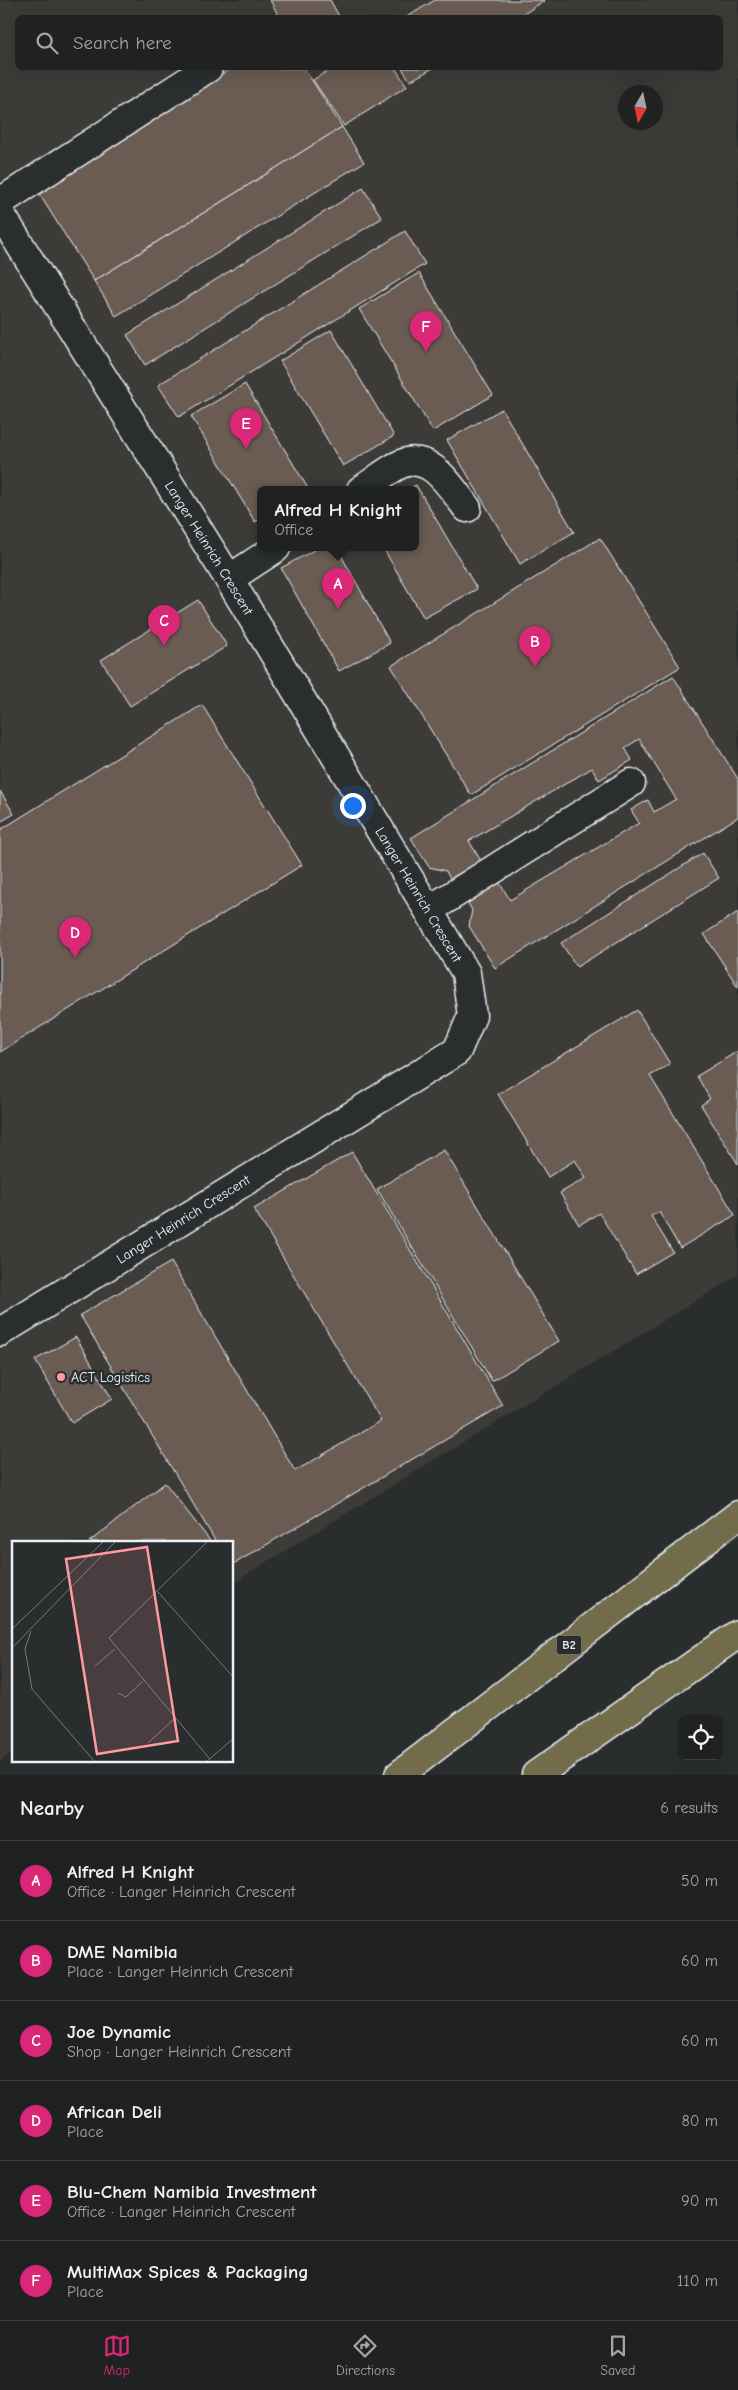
<!DOCTYPE html>
<html lang="en">
<head>
<meta charset="utf-8">
<style>
  body { margin:0; font-family:"Comic Neue",sans-serif; background:#2d2f2f; color:#f1f3f6 }
  .controls { position:absolute; right:15px; bottom:15px; display:grid; overflow:hidden; border-radius:8px; box-shadow:0 5px 20px #0002 }
  .controls button { width:45px; height:45px; display:grid; place-items:center; padding:0; border:0; border-bottom:1px solid #3d3f40; background:#202222; color:#f1f3f6; font:25px sans-serif }
  .compass { position:absolute; left:618px; top:85px; width:45px; height:45px; border-radius:50%; background:#202222; box-shadow:0 5px 20px #0002; rotate:189deg }
  .you { position:absolute; left:352px; top:805px; width:18px; height:18px; margin:-12px; border:4px solid #fff; border-radius:50%; background:#1a73e8; box-shadow:0 0 0 8px #1a73e833 }
  .badge { display:grid; place-items:center; width:32px; height:32px; border-radius:50%; background:#db2777; color:#fff; font-size:16px; font-weight:700 }
  .pin { position:absolute; translate:-50% -41px; filter:drop-shadow(0 1px 2px #0008) }
  .pin::after { content:''; position:absolute; top:26px; width:18px; height:15px; background:inherit; clip-path:polygon(0 0,100% 0,50% 100%) }
  .popup { position:absolute; left:257px; top:486px; width:162px; height:65px; box-sizing:border-box; display:grid; place-content:center; border-radius:8px; background:#202222; filter:drop-shadow(0 1px 4px #0005); font-size:16px; white-space:nowrap; color:#a2a4a5 }
  .popup b { font-size:19px; color:#f1f3f6 }
  .popup::after { content:''; position:absolute; left:50%; top:100%; margin-left:-10px; border:10px solid transparent; border-top-color:#202222 }
  .list { margin:0; padding:0; list-style:none }
  h2 { display:flex; justify-content:space-between; align-items:center; height:65px; margin:0; padding:0 20px; font-size:21px }
  h2 small { font-size:16px; font-weight:400; color:#a2a4a5 }
  .list li { display:grid; grid-template-columns:32px 1fr auto; gap:15px; align-items:center; box-sizing:border-box; height:80px; padding:0 20px; border-top:1px solid #3d3f40 }
  .list b { display:block; font-size:19px; white-space:nowrap }
  .list p { margin:0; font-size:16px; white-space:nowrap; color:#a2a4a5 }
  .list em { font-size:16px; font-style:normal; color:#a2a4a5 }
  .icon { flex:none; width:28px; height:28px; fill:none; stroke:currentColor; stroke-width:2; stroke-linecap:round; stroke-linejoin:round }
  .map { position:relative; flex:none; width:738px; height:1775px; overflow:hidden }
  .search { position:absolute; background:#202222; box-shadow:0 5px 20px #0002; left:15px; right:15px; top:15px; height:55px; display:flex; align-items:center; gap:12px; box-sizing:border-box; padding:0 18px; border-radius:8px; color:#a2a4a5; font-size:19px }
  .sheet { height:545px; background:#202222 }
  nav { display:flex; justify-content:space-around; align-items:center; box-sizing:border-box; height:70px; border-top:1px solid #3d3f40; background:#202222; font-size:14px; color:#a2a4a5 }
  nav a { display:grid; justify-items:center; gap:2px }
  nav .on { color:#db2777 }
  .map>svg:first-child { display:block }
</style>
</head>
<body>
<div class="map">
<svg width="738" height="1775" viewBox="0 0 738 1775">
  <rect width="100%" height="100%" fill="#2a2d2e"/>
  <filter id="ink" filterUnits="userSpaceOnUse"><feTurbulence type="fractalNoise" baseFrequency=".02" numOctaves="2"/><feDisplacementMap in="SourceGraphic" scale="10" xChannelSelector="R" yChannelSelector="G"/><feConvolveMatrix kernelMatrix="1 2 1 2 8 2 1 2 1" color-interpolation-filters="sRGB"/></filter>
  <g filter="url(#ink)">
    <path fill="#3e3b39" fill-rule="evenodd" d="M0,0H738V1275L247,1574L233,1585L232,1542H14V1751L0,1761ZM18,18H720V68H18ZM626,92H656V122H626ZM260,490H416V548H260Z"/>
    <g fill="#6b5b52" stroke="#e8f1f8">
      <path d="M270,0H330L340,18H280Z"/>
      <path d="M435,0H543L544,1L517,18H405Z"/>
      <path d="M232,68H304L342,127L94,281L36,189Z"/>
      <path d="M332,68H395L407,86L344,126L313,80Z"/>
      <path d="M402,68H433L410,81Z"/>
      <path d="M342,127L364,162L116,316L94,281Z"/>
      <path d="M363,188L382,218L145,365L127,335Z"/>
      <path d="M405,231L425,264L179,417L158,385Z"/>
      <path d="M419,273L493,395L433,431L359,309Z"/>
      <path d="M331,330L394,436L343,466L280,361Z"/>
      <path d="M245,384L309,490H260V519L255,522L191,416Z"/>
      <path d="M502,409L574,532L520,564L447,440Z"/>
      <path d="M416,485L477,589L424,618L383,548H416V490H406Z"/>
      <path d="M600,538L680,667L471,795L391,666Z"/>
      <path d="M318,548H337L390,643L339,671L281,568Z"/>
      <path d="M198,600L227,646L130,706L101,660Z"/>
      <path d="M673,676L738,779V817L495,968L469,926L472,910L464,897L496,877L510,900L639,823L631,810L648,800L654,812L676,799L639,739L625,748L632,760L599,780L592,768L469,841L481,861L450,879L446,871L429,867L411,838Z"/>
      <path d="M202,705L302,865L0,1052V830Z"/>
      <path d="M0,791L14,814L0,822Z"/>
      <path d="M703,853L719,878L577,967L561,943Z"/>
      <path d="M738,912V987L704,934Z"/>
      <path d="M637,1010L670,1064L650,1076L735,1215L680,1248L659,1212L651,1216L673,1252L636,1274L599,1213L579,1225L560,1193L586,1178L575,1160L548,1177L498,1094Z"/>
      <path d="M738,1051V1164L701,1105L710,1099L697,1076Z"/>
      <path d="M444,1150L559,1341L492,1381L377,1189Z"/>
      <path d="M352,1152L503,1406L232,1565V1542H216L80,1315L171,1262L295,1471L381,1421L254,1209Z"/>
      <path d="M76,1337L112,1399L72,1423L35,1360Z"/>
      <path d="M165,1483L211,1542H89Z"/>
    </g>
    <g fill="none" stroke-linecap="round" stroke-linejoin="round">
      <defs>
        <g id="minor">
          <path d="M0,202L208,68"/>
          <path id="s1" d="M0,213L229,579L466,973L472,1016L457,1051L0,1332"/>
          <path d="M361,490C374,482 387,470 401,464C431,451 451,488 467,508"/>
          <path d="M229,579L276,548"/>
          <path d="M429,910L631,783"/>
        </g>
        <g id="highway">
          <path d="M399,1775L738,1515"/>
          <path d="M536,1775L738,1634"/>
        </g>
      </defs>
      <use href="#minor" stroke="#e8f1f8" stroke-width="31"/>
      <use href="#highway" stroke="#e8f1f8" stroke-width="31"/>
      <use href="#minor" stroke="#2a2d2e" stroke-width="28"/>
      <use href="#highway" stroke="#726c4b" stroke-width="28"/>
    </g>
  </g>
  <circle fill="#ff9aa2" stroke="#2a2d2e" stroke-width="2" cx="61" cy="1377" r="5"/>
  <g text-anchor="middle" stroke-width="5" stroke-linejoin="round" paint-order="stroke">
    <rect fill="#2a2d2e" stroke="#afb6bb" stroke-width="1" x="556.5" y="1635.5" width="25" height="19" rx="4"/>
    <g font-size="12" font-weight="bold" fill="#e8f1f8">
      <text x="569" y="1649">B2</text>
    </g>
    <g font-size="14" fill="#e8f1f8" stroke="#2a2d2e">
      <text dy="5" stroke="none"><textPath href="#s1" startOffset="395">Langer Heinrich Crescent</textPath></text>
      <text dy="5" stroke="none"><textPath href="#s1" startOffset="800">Langer Heinrich Crescent</textPath></text>
      <text transform="translate(183 1219) rotate(-32)" y="5">Langer Heinrich Crescent</text>
    </g>
    <g font-size="14" fill="#e8f1f8" stroke="#2a2d2e" text-anchor="start">
      <text x="71" y="1382">ACT Logistics</text>
    </g>
  </g>
  <g transform="translate(12 1541)">
    <rect width="221" height="221" fill="#2a2d2e"/>
    <path fill="none" stroke="#767b7f" stroke-width="1" d="M195,1L97,97L197,217M146,51L222,137M0,88L91,1M19,90L13,108L20,148L83,221M0,107L103,1M83,125L103,108M106,152L114,156L131,140M136,202L163,177M194,221L222,197"/>
    <path fill="#ff9aa2" fill-opacity="0.15" stroke="#ff9aa2" stroke-width="2.5" d="M135,6L166,200L85,213L54,18Z"/>
    <rect width="221" height="221" fill="none" stroke="#e8f1f8" stroke-width="2.5"/>
  </g>
</svg>
<div class="controls">
<button><svg class="icon" aria-label="locate" viewBox="0 0 24 24"><circle cx="12" cy="12" r="6"/><path d="M12 2v4M12 18v4M2 12h4M18 12h4"/></svg></button>
</div>
<svg class="compass" viewBox="-18 -18 36 36"><path d="M0-13l5 13h-10z" fill="#e53935"/><path d="M0 13l5-13h-10z" fill="#a2a4a5"/></svg>
<div class="you"></div>
<div class="pin badge" style="left:338px;top:609px">A</div>
<div class="popup"><b>Alfred H Knight</b>Office</div>
<div class="pin badge" style="left:535px;top:667px">B</div>
<div class="pin badge" style="left:164px;top:646px">C</div>
<div class="pin badge" style="left:75px;top:958px">D</div>
<div class="pin badge" style="left:246px;top:449px">E</div>
<div class="pin badge" style="left:426px;top:352px">F</div>
<div class="search"><svg class="icon" aria-label="search" viewBox="0 0 24 24"><circle cx="10" cy="10" r="6"/><path d="M15 15l6 6"/></svg>Search here</div>
</div>
<section class="sheet">
<h2>Nearby<small>6 results</small></h2>
<ul class="list">
<li><span class="badge">A</span><div><b>Alfred H Knight</b><p>Office · Langer Heinrich Crescent</p></div><em>50 m</em></li>
<li><span class="badge">B</span><div><b>DME Namibia</b><p>Place · Langer Heinrich Crescent</p></div><em>60 m</em></li>
<li><span class="badge">C</span><div><b>Joe Dynamic</b><p>Shop · Langer Heinrich Crescent</p></div><em>60 m</em></li>
<li><span class="badge">D</span><div><b>African Deli</b><p>Place</p></div><em>80 m</em></li>
<li><span class="badge">E</span><div><b>Blu-Chem Namibia Investment</b><p>Office · Langer Heinrich Crescent</p></div><em>90 m</em></li>
<li><span class="badge">F</span><div><b>MultiMax Spices &amp; Packaging</b><p>Place</p></div><em>110 m</em></li>
</ul>
</section>
<nav>
<a class="on"><svg class="icon" aria-label="map" viewBox="0 0 24 24"><path d="M3 6l6-2 6 2 6-2v14l-6 2-6-2-6 2zM9 4v14M15 6v14"/></svg>Map</a>
<a><svg class="icon" aria-label="directions" viewBox="0 0 24 24"><path d="M12 3l9 9-9 9-9-9zM9 14v-3h6M13 9l2 2-2 2"/></svg>Directions</a>
<a><svg class="icon" aria-label="saved" viewBox="0 0 24 24"><path d="M7 4h10v16l-5-4-5 4z"/></svg>Saved</a>
</nav>
</body>
</html>
